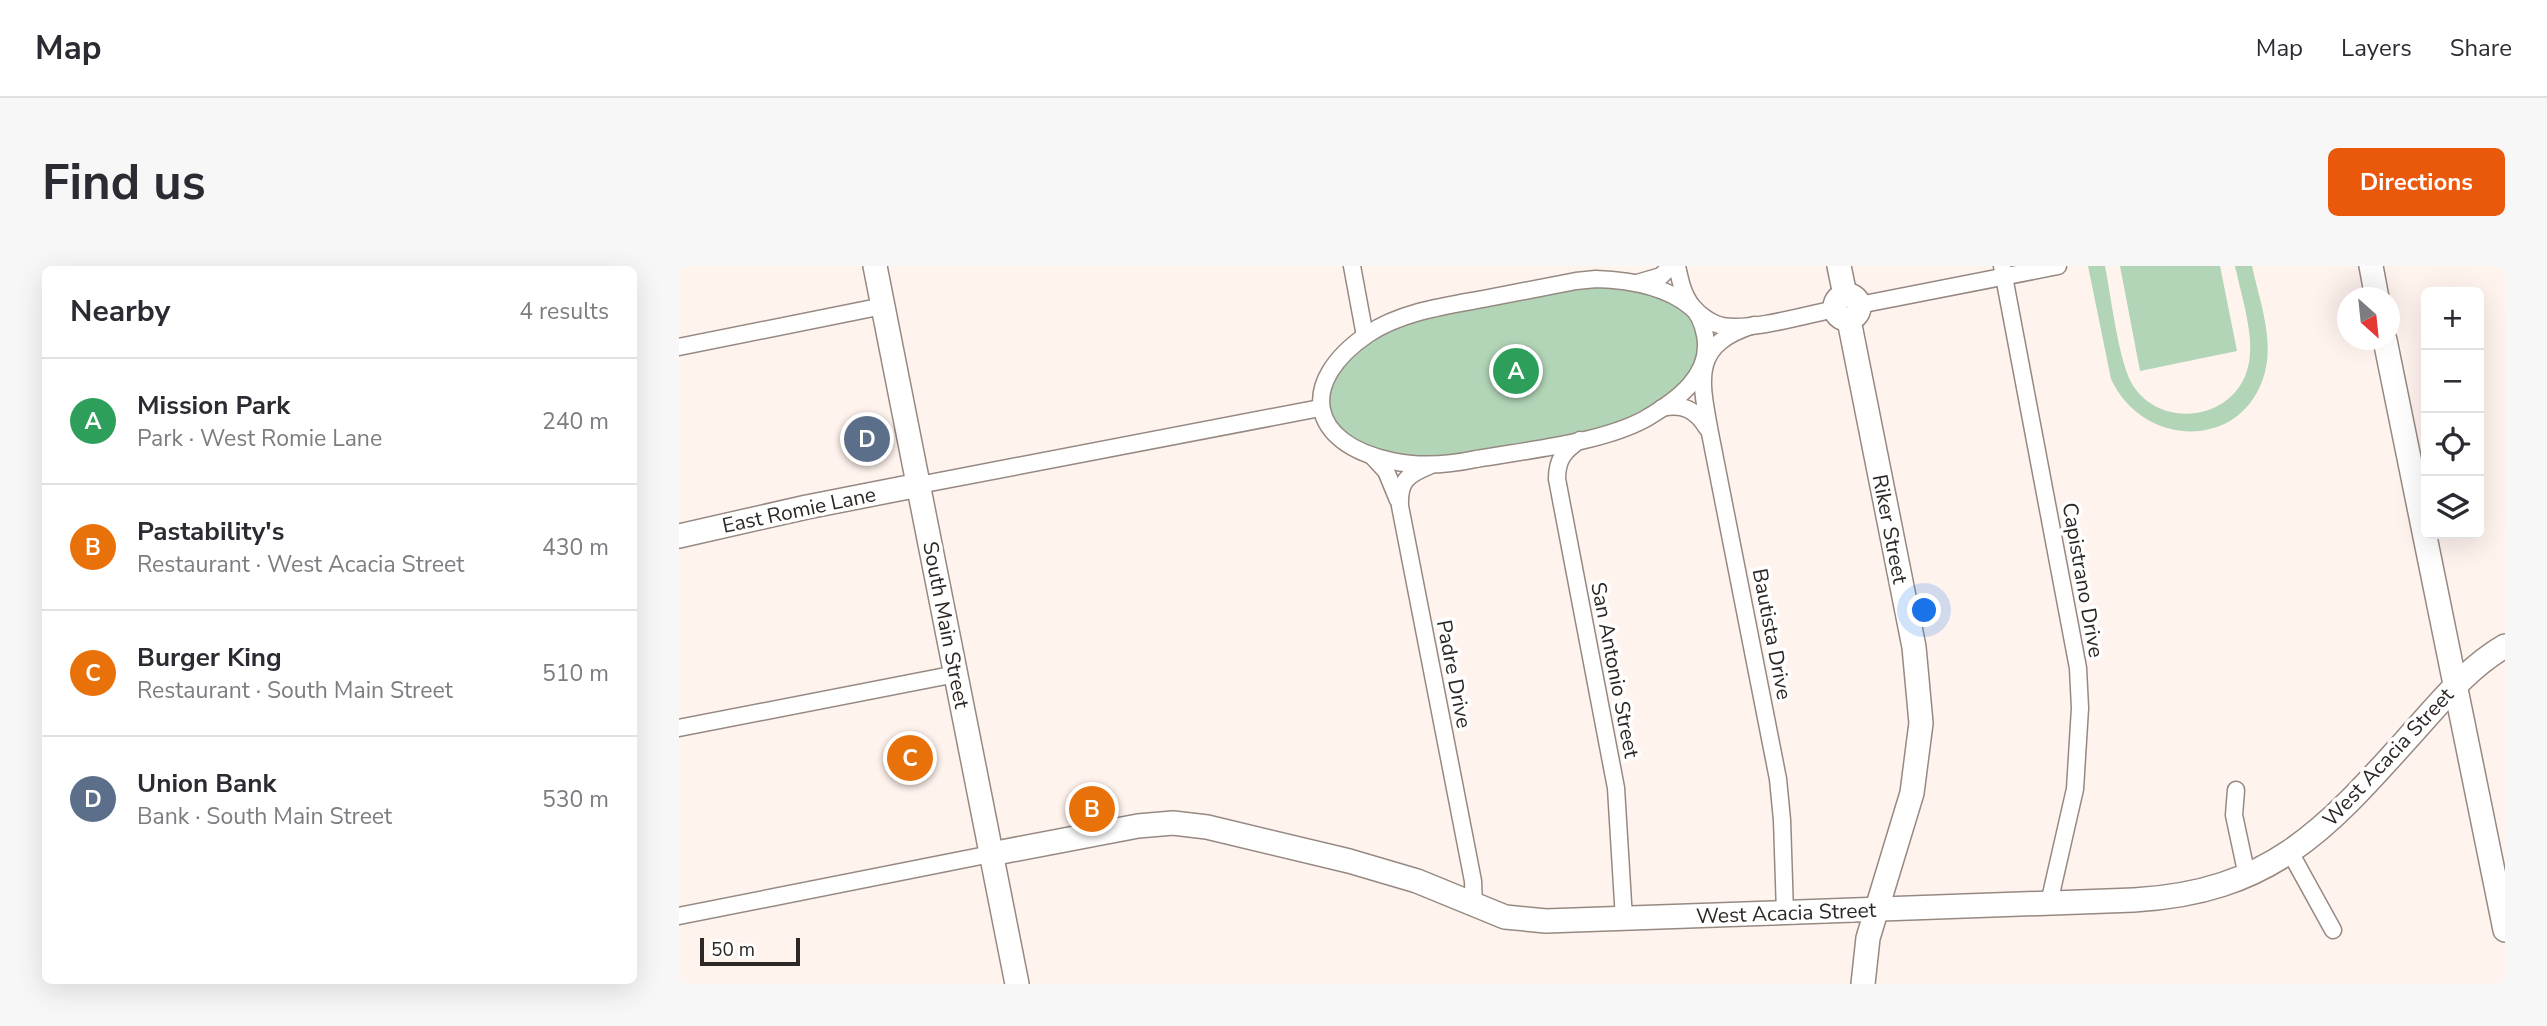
<!DOCTYPE html>
<html lang="en">
<head>
<meta charset="utf-8">
<style>
  body { margin:0; font-family:"Nunito Sans",sans-serif; background:#f7f7f7; color:#2b2b33 }
  .controls { position:absolute; right:21px; top:21px; display:grid; overflow:hidden; border-radius:10px; box-shadow:0 7px 28px #0002 }
  .controls button { width:63px; height:63px; display:grid; place-items:center; padding:0; border:0; border-bottom:2px solid #e1e1e2; background:#fff; color:#2b2b33; font:35px sans-serif }
  .compass { position:absolute; left:1658px; top:21px; width:63px; height:63px; border-radius:50%; background:#fff; box-shadow:0 7px 28px #0002; rotate:153deg }
  .scale { position:absolute; left:21px; bottom:18px; width:100px; box-sizing:border-box; padding-left:7px; border:4px solid #2d2825; border-top:0; font-size:19px; line-height:24px; white-space:nowrap; color:#2d2825; -webkit-text-stroke:5px #fff; paint-order:stroke }
  .you { position:absolute; left:1246px; top:345px; width:24px; height:24px; margin:-18px; border:5px solid #fff; border-radius:50%; background:#1a73e8; box-shadow:0 0 0 10px #1a73e833 }
  .badge { display:grid; place-items:center; width:46px; height:46px; border-radius:50%; background:#ea580c; color:#fff; font-size:23px; font-weight:700 }
  .pin { position:absolute; translate:-50% -50%; border:4px solid #fff; box-shadow:0 2px 7px #0006 }
  .list { margin:0; padding:0; list-style:none }
  h2 { display:flex; justify-content:space-between; align-items:center; height:91px; margin:0; padding:0 28px; font-size:30px }
  h2 small { font-size:23px; font-weight:400; color:#7c7c81 }
  .list li { display:grid; grid-template-columns:46px 1fr auto; gap:21px; align-items:center; box-sizing:border-box; height:126px; padding:0 28px; border-top:2px solid #e1e1e2 }
  .list b { display:block; font-size:26px; white-space:nowrap }
  .list p { margin:0; font-size:23px; white-space:nowrap; color:#7c7c81 }
  .list em { font-size:23px; font-style:normal; color:#7c7c81 }
  .icon { flex:none; width:38px; height:38px; fill:none; stroke:currentColor; stroke-width:2; stroke-linecap:round; stroke-linejoin:round }
  .map { position:relative; flex:none; width:1826px; height:718px; overflow:hidden; border-radius:10px }
  header { display:flex; align-items:center; gap:42px; box-sizing:border-box; height:98px; padding:0 35px; background:#fff; border-bottom:2px solid #e1e1e2 }
  header strong { font-size:33px }
  nav { display:flex; gap:38px; margin-inline-start:auto; font-size:24px }
  .intro { display:flex; align-items:center; justify-content:space-between; box-sizing:border-box; height:168px; padding:0 42px }
  h1 { margin:0; font-size:49px }
  .button { padding:18px 32px; border-radius:10px; background:#ea580c; color:#fff; font-size:24px; font-weight:700 }
  main { display:flex; gap:42px; padding:0 42px }
  aside { flex:1; background:#fff; border-radius:10px; box-shadow:0 7px 28px #0002 }
  .map>svg:first-child { display:block }
</style>
</head>
<body>
<header>
<strong>Map</strong>
<nav><a>Map</a><a>Layers</a><a>Share</a></nav>
</header>
<div class="intro"><h1>Find us</h1><a class="button">Directions</a></div>
<main>
<aside>
<h2>Nearby<small>4 results</small></h2>
<ul class="list">
<li><span class="badge" style="background:#2e9e5b">A</span><div><b>Mission Park</b><p>Park · West Romie Lane</p></div><em>240 m</em></li>
<li><span class="badge" style="background:#e8710a">B</span><div><b>Pastability's</b><p>Restaurant · West Acacia Street</p></div><em>430 m</em></li>
<li><span class="badge" style="background:#e8710a">C</span><div><b>Burger King</b><p>Restaurant · South Main Street</p></div><em>510 m</em></li>
<li><span class="badge" style="background:#5c6f8a">D</span><div><b>Union Bank</b><p>Bank · South Main Street</p></div><em>530 m</em></li>
</ul>
</aside>
<div class="map">
<svg width="1826" height="718" viewBox="0 0 1826 718">
  <rect width="100%" height="100%" fill="#fff3ee"/>
  <g fill="#b2d5b7">
    <path d="M1409,0H1426C1432,30 1439,91 1452,116C1479,165 1556,155 1569,101C1577,73 1562,29 1556,0H1573C1580,33 1595,72 1586,106C1566,184 1465,184 1432,113Z"/>
    <path d="M1441,0H1541L1558,85L1461,105Z"/>
    <path d="M934,13L1014,42L1025,100L968,152L776,197L712,195L651,161L646,115L700,61Z"/>
  </g>
  <g fill="none" stroke-linecap="round" stroke-linejoin="round">
    <defs>
      <g id="street">
        <path d="M673,0L686,70"/>
        <path d="M998,0C1001,14 1004,29 1013,40C1020,49 1033,58 1044,60C1072,65 1127,49 1156,43"/>
        <path d="M1323,0L1399,402L1401,442L1396,523L1370,637"/>
        <path d="M917,13C949,14 987,20 1012,41C1020,47 1024,59 1026,69C1034,109 997,135 966,153C922,177 848,184 797,193C769,199 741,201 713,195C629,178 618,116 689,68C722,46 765,40 804,33C835,27 866,21 897,15Z"/>
        <path d="M958,17L982,10L992,0"/>
        <path d="M1180,39L1379,0"/>
        <path d="M1075,59C1012,79 1021,112 1031,167L1099,513L1103,554L1106,647"/>
        <path d="M0,81L204,40"/>
        <path d="M983,142C1004,137 1017,144 1028,162"/>
        <path d="M901,174C885,185 878,193 878,213L937,522L945,653"/>
        <path d="M694,191L707,205L719,234"/>
        <path d="M750,200C728,209 720,215 721,240L794,615L795,640"/>
        <path d="M240,219L641,142"/>
        <path d="M0,462L277,408"/>
        <path d="M1557,524L1555,549L1568,610"/>
        <path d="M1611,586L1654,664"/>
        <path d="M0,650L312,588"/>
      </g>
      <g id="secondary">
        <path d="M196,0L338,718"/>
        <path d="M1160,0L1166,29"/>
        <path d="M1692,0L1698,32"/>
        <circle cx="1168" cy="41" r="12"/>
        <path d="M1170,54L1235,381L1242,457L1233,527L1189,672L1184,718"/>
        <path d="M1706,74L1826,664"/>
        <path d="M0,270L128,241L240,219"/>
        <path d="M312,588L459,560L494,557L528,561L670,595L738,615L826,651L867,655L1455,634C1595,626 1649,561 1737,463C1764,433 1790,401 1826,380"/>
      </g>
    </defs>
    <use href="#street" stroke="#968982" stroke-width="19"/>
    <use href="#secondary" stroke="#968982" stroke-width="26"/>
    <use href="#street" stroke="#fff" stroke-width="16"/>
    <use href="#secondary" stroke="#fff" stroke-width="23"/>
  </g>
  <g text-anchor="middle" stroke-width="7" stroke-linejoin="round" paint-order="stroke">
    <g font-size="21" fill="#2d2825" stroke="#fff">
      <text transform="translate(120 244) rotate(-12)" y="7">East Romie Lane</text>
      <text transform="translate(1211 263) rotate(79)" y="7">Riker Street</text>
      <text transform="translate(1404 314) rotate(80)" y="7">Capistrano Drive</text>
      <text transform="translate(267 359) rotate(79)" y="7">South Main Street</text>
      <text transform="translate(1093 368) rotate(79)" y="7">Bautista Drive</text>
      <text transform="translate(936 404) rotate(79)" y="7">San Antonio Street</text>
      <text transform="translate(775 408) rotate(79)" y="7">Padre Drive</text>
      <text transform="translate(1709 491) rotate(-47)" y="7">West Acacia Street</text>
      <text transform="translate(1107 647) rotate(-2)" y="7">West Acacia Street</text>
    </g>
  </g>
</svg>
<div class="controls">
<button>+</button>
<button>−</button>
<button><svg class="icon" aria-label="locate" viewBox="0 0 24 24"><circle cx="12" cy="12" r="6"/><path d="M12 2v4M12 18v4M2 12h4M18 12h4"/></svg></button>
<button><svg class="icon" aria-label="layers" viewBox="0 0 24 24"><path d="M12 4l9 5-9 5-9-5zM3 14l9 5 9-5"/></svg></button>
</div>
<svg class="compass" viewBox="-18 -18 36 36"><path d="M0-13l5 13h-10z" fill="#e53935"/><path d="M0 13l5-13h-10z" fill="#7c7c81"/></svg>
<div class="scale">50 m</div>
<div class="you"></div>
<div class="pin badge" style="left:837px;top:105px;background:#2e9e5b">A</div>
<div class="pin badge" style="left:413px;top:543px;background:#e8710a">B</div>
<div class="pin badge" style="left:231px;top:492px;background:#e8710a">C</div>
<div class="pin badge" style="left:188px;top:173px;background:#5c6f8a">D</div>
</div>
</main>
</body>
</html>
